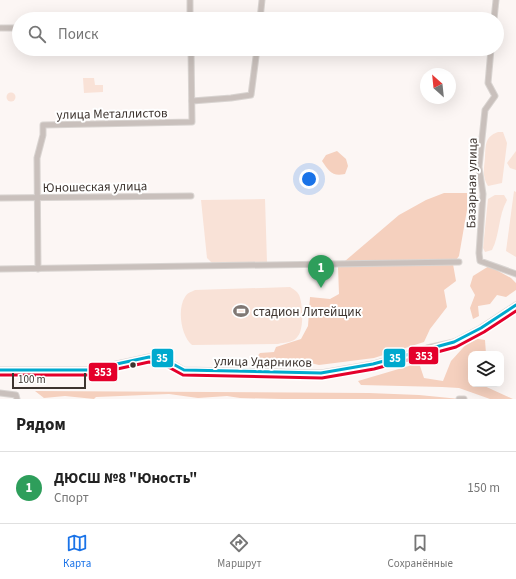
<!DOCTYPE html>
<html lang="ru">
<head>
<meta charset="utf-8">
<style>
  body { margin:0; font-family:"Source Sans 3",sans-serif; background:#f6f6f6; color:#222 }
  .controls { position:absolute; right:12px; bottom:12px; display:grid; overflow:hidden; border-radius:8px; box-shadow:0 4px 16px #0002 }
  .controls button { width:36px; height:36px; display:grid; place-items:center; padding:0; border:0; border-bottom:1px solid #e0e0e0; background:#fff; color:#222; font:20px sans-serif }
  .compass { position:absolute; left:420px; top:68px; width:36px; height:36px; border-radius:50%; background:#fff; box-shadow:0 4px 16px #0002; rotate:333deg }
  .scale { position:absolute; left:12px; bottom:10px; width:74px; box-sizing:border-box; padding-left:4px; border:2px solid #3d342f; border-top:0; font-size:11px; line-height:14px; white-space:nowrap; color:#3d342f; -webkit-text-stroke:3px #fff; paint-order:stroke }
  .you { position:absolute; left:309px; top:179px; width:14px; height:14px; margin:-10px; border:3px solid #fff; border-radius:50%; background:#1a73e8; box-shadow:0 0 0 6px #1a73e833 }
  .badge { display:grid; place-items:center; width:26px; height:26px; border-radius:50%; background:#1a73e8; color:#fff; font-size:13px; font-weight:700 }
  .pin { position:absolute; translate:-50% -33px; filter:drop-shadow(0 1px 2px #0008) }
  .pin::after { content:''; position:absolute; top:21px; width:14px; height:12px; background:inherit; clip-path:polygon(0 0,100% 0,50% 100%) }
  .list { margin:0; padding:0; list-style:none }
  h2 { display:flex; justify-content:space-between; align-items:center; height:52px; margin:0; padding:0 16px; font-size:17px }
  h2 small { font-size:13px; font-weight:400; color:#767676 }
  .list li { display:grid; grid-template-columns:26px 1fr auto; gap:12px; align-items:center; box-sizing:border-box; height:72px; padding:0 16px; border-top:1px solid #e0e0e0 }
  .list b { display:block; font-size:15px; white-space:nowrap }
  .list p { margin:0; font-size:13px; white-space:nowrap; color:#767676 }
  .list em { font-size:13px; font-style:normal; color:#767676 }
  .icon { flex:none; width:22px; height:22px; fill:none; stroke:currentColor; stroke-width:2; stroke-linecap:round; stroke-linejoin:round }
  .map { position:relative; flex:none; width:516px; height:399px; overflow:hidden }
  .search { position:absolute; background:#fff; box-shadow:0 4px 16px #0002; left:12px; right:12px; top:12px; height:44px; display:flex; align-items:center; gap:10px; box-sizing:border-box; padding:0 14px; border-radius:22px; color:#767676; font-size:15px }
  .sheet { height:124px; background:#fff }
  nav { display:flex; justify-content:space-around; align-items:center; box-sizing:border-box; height:56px; border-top:1px solid #e0e0e0; background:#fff; font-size:11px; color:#767676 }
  nav a { display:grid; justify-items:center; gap:2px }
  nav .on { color:#1a73e8 }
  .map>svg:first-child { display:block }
</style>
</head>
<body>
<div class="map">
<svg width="516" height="399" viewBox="0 0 516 399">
  <rect width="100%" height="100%" fill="#fcf6f4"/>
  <g fill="#f9e2d7">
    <path d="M83,78H94L95,85H103V92L84,93Z"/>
    <circle cx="11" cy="97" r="4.5"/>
    <path d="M498,132H503L507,143L502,183L488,186C482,176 484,169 485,158C486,146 484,137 498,132Z"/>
    <path d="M516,151V170L510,168L507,163Z"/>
    <path d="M514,191L516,192V257L506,251Z"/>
    <path d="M495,195H504L507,200C498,216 500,235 492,250L485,252L483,248L488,199Z"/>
    <path d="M265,199L267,262L212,263L207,258L201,200Z"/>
    <path d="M290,287C293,289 297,291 299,295C303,304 304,328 298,336C294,343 285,342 278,344L192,345C181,336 177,309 185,297C187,293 191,292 195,290Z"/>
  </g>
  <g fill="#f5d0be">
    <path d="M337,151L346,159L348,166L345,174C332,177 329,171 322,161L326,155Z"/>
    <path d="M444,193H467V210L459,256L453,264L456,281L444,290L447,307L430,329L424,342L374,358L319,365L302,361L263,362L255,359L260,353L274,352L276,347L301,339L308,326L310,297L330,299L339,294L338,267L399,215L426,200Z"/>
    <path d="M489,266L511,278L516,283V290L506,297L497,295L490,304L478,306L479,316L473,319L470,308L475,295L470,286L473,276Z"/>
    <path d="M472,338L485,340L486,354H471V384H480L513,399H490L459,388L442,387L361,385L358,381L419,363L424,378L443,381L451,361Z"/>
    <path d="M35,391L369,393L419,395L460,399H282L240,398L227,396L198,398L169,394L96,397L94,399L65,396L44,398Z"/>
  </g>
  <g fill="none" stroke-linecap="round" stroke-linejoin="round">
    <defs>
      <g id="minor">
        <path d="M190,0V19"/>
        <path d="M260,19L262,0"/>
        <path d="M494,19L496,0"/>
        <path d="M0,28H19"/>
        <path d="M491,49L488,83L495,96L485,110L479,167L483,194L479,253L480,261L516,274"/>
        <path d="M192,101L231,98L251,95L257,49"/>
        <path d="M0,198L191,196"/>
        <path d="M0,269L459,262"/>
        <path d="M38,269L37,158L43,135V125L192,122L191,49"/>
        <path d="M0,370H89L149,357L162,358L184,370L321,373L373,364L427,348L454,342L481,328L516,305"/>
        <path d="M0,393L16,395L17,399"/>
        <path d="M459,399H464"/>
      </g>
    </defs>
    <use href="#minor" stroke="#d9d4d1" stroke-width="7"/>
    <use href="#minor" stroke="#c9c0bc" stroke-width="5"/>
    <defs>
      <path id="bus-1" d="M0,370H89L149,357L162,358L184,370L321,373L373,364L454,342L481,328L516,305"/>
      <path id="bus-2" d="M0,375H90L149,362L161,363L183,375L322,378L374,369L456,347L484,332L516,311"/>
    </defs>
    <use href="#bus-1" stroke="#fff" stroke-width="6"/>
    <use href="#bus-2" stroke="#fff" stroke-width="6"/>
    <use href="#bus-1" stroke="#00a9ce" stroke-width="3"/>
    <use href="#bus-2" stroke="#e4002b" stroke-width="3"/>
  </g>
  <defs>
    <symbol id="stadium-bare" viewBox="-9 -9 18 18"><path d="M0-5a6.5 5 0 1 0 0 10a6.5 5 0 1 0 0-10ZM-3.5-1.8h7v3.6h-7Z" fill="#807874" stroke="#fff" stroke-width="2.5" paint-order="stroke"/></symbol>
  </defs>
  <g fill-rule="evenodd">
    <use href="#stadium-bare" x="230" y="300" width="22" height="22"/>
  </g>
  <circle fill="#3d342f" stroke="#fff" stroke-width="1.5" cx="133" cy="365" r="3.5"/>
  <g text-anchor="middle" stroke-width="4" stroke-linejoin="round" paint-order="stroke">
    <g font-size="13" fill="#3d342f" stroke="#fff">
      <text transform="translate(112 113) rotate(-1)" y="5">улица Металлистов</text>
      <text transform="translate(471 183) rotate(-89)" y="5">Базарная улица</text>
      <text transform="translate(95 186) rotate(-1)" y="5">Юношеская улица</text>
      <text transform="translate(263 361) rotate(1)" y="5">улица Ударников</text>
    </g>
    <g font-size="13" fill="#3d342f" stroke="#fff" text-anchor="start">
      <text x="253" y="316">стадион Литейщик</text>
    </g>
  </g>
  <g stroke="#fff" stroke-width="1.5">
    <rect x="408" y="346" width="31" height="19" rx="4" fill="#e4002b"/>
    <rect x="383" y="348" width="23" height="20" rx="4" fill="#00a9ce"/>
    <rect x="151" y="348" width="23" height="20" rx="4" fill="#00a9ce"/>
    <rect x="88" y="362" width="30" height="20" rx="4" fill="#e4002b"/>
  </g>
  <g font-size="11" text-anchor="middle" font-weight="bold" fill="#fff">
    <text x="424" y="360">353</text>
    <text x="395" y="362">35</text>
    <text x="162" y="362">35</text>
    <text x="103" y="376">353</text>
  </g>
</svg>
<div class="controls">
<button><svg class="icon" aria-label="layers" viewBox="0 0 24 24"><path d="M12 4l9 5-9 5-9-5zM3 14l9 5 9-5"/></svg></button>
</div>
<svg class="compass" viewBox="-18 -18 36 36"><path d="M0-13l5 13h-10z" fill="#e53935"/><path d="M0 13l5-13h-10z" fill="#767676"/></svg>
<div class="scale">100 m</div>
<div class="you"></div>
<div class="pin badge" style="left:321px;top:288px;background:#2e9e5b">1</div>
<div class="search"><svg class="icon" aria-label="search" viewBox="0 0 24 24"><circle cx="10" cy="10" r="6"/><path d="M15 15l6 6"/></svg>Поиск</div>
</div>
<section class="sheet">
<h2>Рядом<small></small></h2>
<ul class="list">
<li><span class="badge" style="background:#2e9e5b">1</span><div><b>ДЮСШ №8 &quot;Юность&quot;</b><p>Спорт</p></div><em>150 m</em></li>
</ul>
</section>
<nav>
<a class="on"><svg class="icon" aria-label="map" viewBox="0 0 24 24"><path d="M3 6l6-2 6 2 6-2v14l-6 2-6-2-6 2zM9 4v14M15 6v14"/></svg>Карта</a>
<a><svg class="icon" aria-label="directions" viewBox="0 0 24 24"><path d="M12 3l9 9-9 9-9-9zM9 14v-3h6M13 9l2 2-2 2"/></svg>Маршрут</a>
<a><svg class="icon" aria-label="saved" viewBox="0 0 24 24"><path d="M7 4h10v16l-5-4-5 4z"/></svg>Сохранённые</a>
</nav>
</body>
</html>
